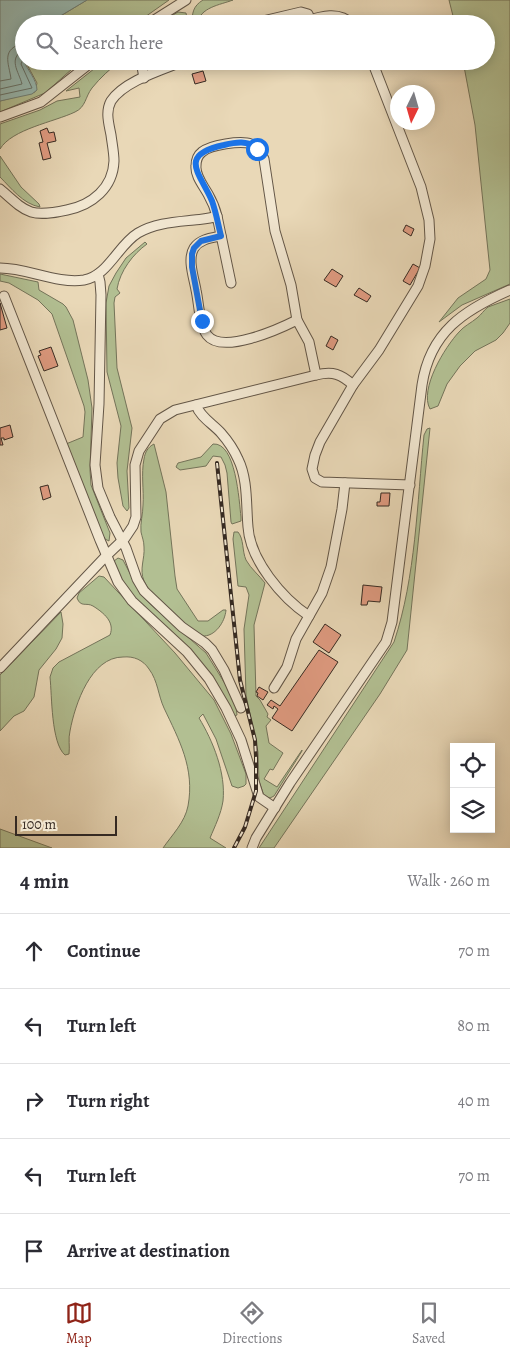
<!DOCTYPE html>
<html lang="en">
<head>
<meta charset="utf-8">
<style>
  body { margin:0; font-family:Alegreya,serif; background:#f7f7f7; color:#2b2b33 }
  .controls { position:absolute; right:15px; bottom:15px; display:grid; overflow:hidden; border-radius:0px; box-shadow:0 2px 12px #0003 }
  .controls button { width:45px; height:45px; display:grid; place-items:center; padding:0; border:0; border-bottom:1px solid #e1e1e2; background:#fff; color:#2b2b33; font:25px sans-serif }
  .compass { position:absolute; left:390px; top:85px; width:45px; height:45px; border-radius:50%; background:#fff; box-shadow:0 2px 12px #0003; rotate:185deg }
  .scale { position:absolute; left:15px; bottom:12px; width:102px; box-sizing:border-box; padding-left:5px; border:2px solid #362a22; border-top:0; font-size:14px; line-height:18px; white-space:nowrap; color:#362a22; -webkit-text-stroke:4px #f1e6d0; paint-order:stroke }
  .stop { position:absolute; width:15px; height:15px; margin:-11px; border:4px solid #1a73e8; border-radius:50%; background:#fff }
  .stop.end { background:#1a73e8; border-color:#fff; box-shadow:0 1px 5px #0008 }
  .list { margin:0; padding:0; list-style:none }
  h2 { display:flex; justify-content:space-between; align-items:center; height:65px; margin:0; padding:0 20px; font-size:21px }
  h2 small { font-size:16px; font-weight:400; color:#7c7c81 }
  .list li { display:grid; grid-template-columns:32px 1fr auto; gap:15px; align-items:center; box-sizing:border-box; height:75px; padding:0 20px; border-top:1px solid #e1e1e2 }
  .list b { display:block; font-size:19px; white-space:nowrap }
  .list em { font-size:16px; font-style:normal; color:#7c7c81 }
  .icon { flex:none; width:28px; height:28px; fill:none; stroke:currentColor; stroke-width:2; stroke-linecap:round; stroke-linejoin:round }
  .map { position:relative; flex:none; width:510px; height:848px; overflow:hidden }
  .search { position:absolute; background:#fff; box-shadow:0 2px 12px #0003; left:15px; right:15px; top:15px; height:55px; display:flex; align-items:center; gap:12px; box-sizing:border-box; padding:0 18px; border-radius:28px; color:#7c7c81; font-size:19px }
  .sheet { height:440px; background:#fff }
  nav { display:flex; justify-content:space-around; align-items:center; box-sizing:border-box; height:70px; border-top:1px solid #e1e1e2; background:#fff; font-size:14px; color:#7c7c81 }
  nav a { display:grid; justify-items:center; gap:2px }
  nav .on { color:#8f2418 }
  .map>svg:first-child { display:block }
</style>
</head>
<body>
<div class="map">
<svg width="510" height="848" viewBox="0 0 510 848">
  <rect width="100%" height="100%" fill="#e9d8b7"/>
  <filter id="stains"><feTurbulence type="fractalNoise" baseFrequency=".004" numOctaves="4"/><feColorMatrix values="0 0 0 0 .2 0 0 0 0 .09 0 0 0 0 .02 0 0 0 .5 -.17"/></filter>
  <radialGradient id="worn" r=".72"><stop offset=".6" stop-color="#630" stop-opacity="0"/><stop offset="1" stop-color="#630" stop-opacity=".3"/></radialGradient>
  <g fill="#b2bf92" stroke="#74745a">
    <path d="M87,0H169L135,24H47Z"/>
    <path d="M203,0H233C220,5 200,7 197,24H192C192,13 193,6 203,0Z"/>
    <path d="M449,0H510V284L462,305L439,322L458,298L486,279L490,270L475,125L463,61H486V24H455Z"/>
    <path d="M178,12L186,13L187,18L185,21L175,24H158Z"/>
    <path d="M25,61H81L45,93L0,112V101L35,92L37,83Z"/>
    <path d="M104,61H120C110,69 100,78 92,88C85,97 86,107 75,112C54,122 12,129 0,149V124L40,110L57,101L80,97L79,88L66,91Z"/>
    <path d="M0,156L21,187L39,204L40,207C23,204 11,188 0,177Z"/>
    <path d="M145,242L147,244C133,254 120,271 117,289L120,293L115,297L114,303L117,368L132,428L127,471L129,508L127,511L123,506L118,478L117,463L121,426L107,372L106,303L109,286L116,273L126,258Z"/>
    <path d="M0,274L38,282L39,290L63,304L66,307L73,320L88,380L92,408L90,470L91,485L110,533L109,541L103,538L66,444L83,437L85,412L84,406L52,314L38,300L9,283L0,281Z"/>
    <path d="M510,299V323L503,333L496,340L475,351L460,366L447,384L438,406L430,409C419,389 445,347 459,332C464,326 471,323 477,318C481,315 484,310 488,307C495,304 503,302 510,299Z"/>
    <path d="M430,428L407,650L380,694L274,848H259L394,642C416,576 417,503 424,435L427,429Z"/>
    <path d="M154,444L166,492L175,576L177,589L198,621H208L223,610H226C225,622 215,637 202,636C185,626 152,598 144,581C139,569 145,559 144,547C144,541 142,537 141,532C140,523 143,514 143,505C144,490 141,474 144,459C145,452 148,447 154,444Z"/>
    <path d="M213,444C236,442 239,501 241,517V521L232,524L231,522L227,473L225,465L221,457L213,456L206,466L180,470L176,467L178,463L201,457Z"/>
    <path d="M234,532H238C244,539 242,551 246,560C251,569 259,575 265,583L254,625L256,696L260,700L268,714L267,717L271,720L266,726L269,743L283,753L273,770L270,769L264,779L277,787L302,750V751L274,796L270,798L264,796L259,781L258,752L246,695L244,629L249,595L246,587L238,586L233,539Z"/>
    <path d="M118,558L123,560L139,591L150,604L206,653L229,690L236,707L237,715L234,716L183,643L137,602L121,582L114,564V561Z"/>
    <path d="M99,576L104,577L175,653L214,700L231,734L246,774V784L244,786L238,788L232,786L216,739L203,714L199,718C213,741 226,773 223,801C221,814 215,826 210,838L226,848H163C172,835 185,822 188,806C195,768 179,740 164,708C158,695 158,681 149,669C143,660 134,656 123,657C91,657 75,704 70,731C68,739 70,746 69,754L65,755C51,743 52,696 50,677L53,668L59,662L110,635C115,622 104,613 93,606C86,602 81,608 77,598L79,593Z"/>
    <path d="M61,612L63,624L62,638L56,649L39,670L34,697L24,711L14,716L0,731V675Z"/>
    <path d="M0,829L52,848H0Z"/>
  </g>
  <path fill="#97b9b2" stroke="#708078" d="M0,0H87L47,24H24C24,35 20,51 24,61C27,69 37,80 37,90L32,94L0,101Z"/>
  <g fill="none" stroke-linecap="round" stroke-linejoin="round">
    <g stroke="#66726a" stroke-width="1">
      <path d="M0,81L11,79C9,63 0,49 24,43"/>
      <path d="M0,89L22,84C19,72 7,58 24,50"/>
      <path d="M0,95L32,88L21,64L24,57"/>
    </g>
  </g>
  <g fill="#e09b81" stroke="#362a22">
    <path d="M203,71L206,81L195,84L192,74Z"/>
    <path d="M47,128L49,133L54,132L56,141L47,143L51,158L43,160L39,143L43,142L40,131Z"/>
    <path d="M406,225L414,229L411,236L403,231Z"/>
    <path d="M413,264L420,268L410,285L403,281Z"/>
    <path d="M332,269L343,276L336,287L324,280Z"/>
    <path d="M359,288L371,296L367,302L354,295Z"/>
    <path d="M0,303L7,328L0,330Z"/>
    <path d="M331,336L338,340L333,350L326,346Z"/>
    <path d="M51,347L58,366L44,371L38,356L41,355L39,351Z"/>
    <path d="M10,425L13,437L4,440V438H1L3,445H0V428Z"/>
    <path d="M48,485L51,497L43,500L40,487Z"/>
    <path d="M381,493H390L389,506H377V502H380Z"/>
    <path d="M363,585L382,587L380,602L368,601L367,605H361Z"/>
    <path d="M325,624L341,635L329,653L313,642Z"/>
    <path d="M319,650L338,662L292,731L272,718L278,709L274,706L273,709L267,705L271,700L280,706Z"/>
    <path d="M259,687L268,692L263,700L257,696L258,693L256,692Z"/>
  </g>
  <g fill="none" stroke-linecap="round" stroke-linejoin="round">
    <defs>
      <g id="minor">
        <path d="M148,24L186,0"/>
        <path d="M250,24L301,12L308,14L310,20"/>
        <path d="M295,24C314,19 337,8 352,24"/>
        <path d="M141,61L144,78"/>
        <path d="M372,61L421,187L429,220L430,239L425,266L418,286L379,350L353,385L320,442L315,455L312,469L315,478L322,482L410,485"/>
        <path d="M0,117L41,102L93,61"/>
        <path d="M0,189C27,213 30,218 67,210C92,205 113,188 114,161C114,153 112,143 111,135C109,124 105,112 111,101C124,81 162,70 184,61"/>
        <path d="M217,216C215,208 212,201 208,194C203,185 195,176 196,166C196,161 198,155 202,152C210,145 241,140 251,144C258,147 261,153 264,159L275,231L291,285L297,320L309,342L316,375C333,371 341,374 353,385"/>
        <path d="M221,236C211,238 200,239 194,248C187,259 194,278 196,290C199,303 199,324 207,335C222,355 279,329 297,320"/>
        <path d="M0,268C28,268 56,284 84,280C108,276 118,245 138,233C155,223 175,222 194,220C202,219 209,219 217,216L231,283"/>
        <path d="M98,274L100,282L101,295L99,404L95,465L98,488L110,517L126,548L137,579L144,591L182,627L205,643L212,650L224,670L241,708"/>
        <path d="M4,296L100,540L118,582L132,601L187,652L209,679L226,708L241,740L259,797L275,808"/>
        <path d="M196,405C200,417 213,424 221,433C228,441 234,450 238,459C248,479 246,505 248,527C250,560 282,598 309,616"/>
        <path d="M0,668L106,556L125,538L133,526L136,517L135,465L139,451L160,419L175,410L316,375"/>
        <path d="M274,688L287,667L296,639L322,593L331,567L342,509L345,483"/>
        <path d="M252,848L256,838L290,783L386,642L392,622L422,385C430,332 464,310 510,290"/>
      </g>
    </defs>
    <use href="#minor" stroke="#635647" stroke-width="11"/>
    <use href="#minor" stroke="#f1e6d0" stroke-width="9"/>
    <defs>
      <path id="rail" d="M217,463L240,680L255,740L256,757V791L245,827L234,848"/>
    </defs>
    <use href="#rail" stroke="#362a22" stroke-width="4"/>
    <use href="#rail" stroke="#f1e6d0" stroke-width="2" stroke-dasharray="5.5" stroke-linecap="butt"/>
  </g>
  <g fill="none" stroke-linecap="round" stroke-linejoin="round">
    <path stroke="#1a73e8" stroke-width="6" d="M202,321L192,267V254L194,248L201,241L221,236C218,224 216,212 212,201C200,173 177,155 224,145C236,142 248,140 257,149"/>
  </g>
  <rect width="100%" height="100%" filter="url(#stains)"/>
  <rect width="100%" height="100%" fill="url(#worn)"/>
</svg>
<div class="controls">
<button><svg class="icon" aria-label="locate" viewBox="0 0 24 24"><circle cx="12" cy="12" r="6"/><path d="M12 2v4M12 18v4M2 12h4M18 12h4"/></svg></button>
<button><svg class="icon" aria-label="layers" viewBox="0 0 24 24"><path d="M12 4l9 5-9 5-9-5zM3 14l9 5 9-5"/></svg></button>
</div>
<svg class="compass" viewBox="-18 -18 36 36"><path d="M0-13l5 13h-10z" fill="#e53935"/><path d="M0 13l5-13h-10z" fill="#7c7c81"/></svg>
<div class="scale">100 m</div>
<div class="stop" style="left:257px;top:149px"></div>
<div class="stop end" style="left:202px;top:321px"></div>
<div class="search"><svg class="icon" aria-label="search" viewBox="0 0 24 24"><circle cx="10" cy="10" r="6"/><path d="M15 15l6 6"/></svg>Search here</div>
</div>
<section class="sheet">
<h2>4 min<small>Walk · 260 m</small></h2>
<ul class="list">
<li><svg class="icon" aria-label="ahead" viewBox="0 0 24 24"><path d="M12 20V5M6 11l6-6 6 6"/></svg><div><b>Continue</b></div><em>70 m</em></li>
<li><svg class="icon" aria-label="left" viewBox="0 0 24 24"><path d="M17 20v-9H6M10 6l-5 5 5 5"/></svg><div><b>Turn left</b></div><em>80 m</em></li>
<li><svg class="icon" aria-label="right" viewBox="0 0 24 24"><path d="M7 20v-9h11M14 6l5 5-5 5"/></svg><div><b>Turn right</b></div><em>40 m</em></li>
<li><svg class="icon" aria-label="left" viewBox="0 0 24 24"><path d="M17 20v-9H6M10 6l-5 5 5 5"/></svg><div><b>Turn left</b></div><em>70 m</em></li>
<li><svg class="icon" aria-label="arrive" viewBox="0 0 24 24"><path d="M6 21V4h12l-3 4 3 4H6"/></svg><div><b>Arrive at destination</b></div></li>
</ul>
</section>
<nav>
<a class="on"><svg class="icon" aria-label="map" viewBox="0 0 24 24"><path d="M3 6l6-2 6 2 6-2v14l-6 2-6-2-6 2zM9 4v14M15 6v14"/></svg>Map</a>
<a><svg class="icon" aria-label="directions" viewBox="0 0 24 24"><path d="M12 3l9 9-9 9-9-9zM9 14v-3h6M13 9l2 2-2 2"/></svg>Directions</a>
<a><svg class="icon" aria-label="saved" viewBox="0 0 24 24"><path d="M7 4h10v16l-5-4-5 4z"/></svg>Saved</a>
</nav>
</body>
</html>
